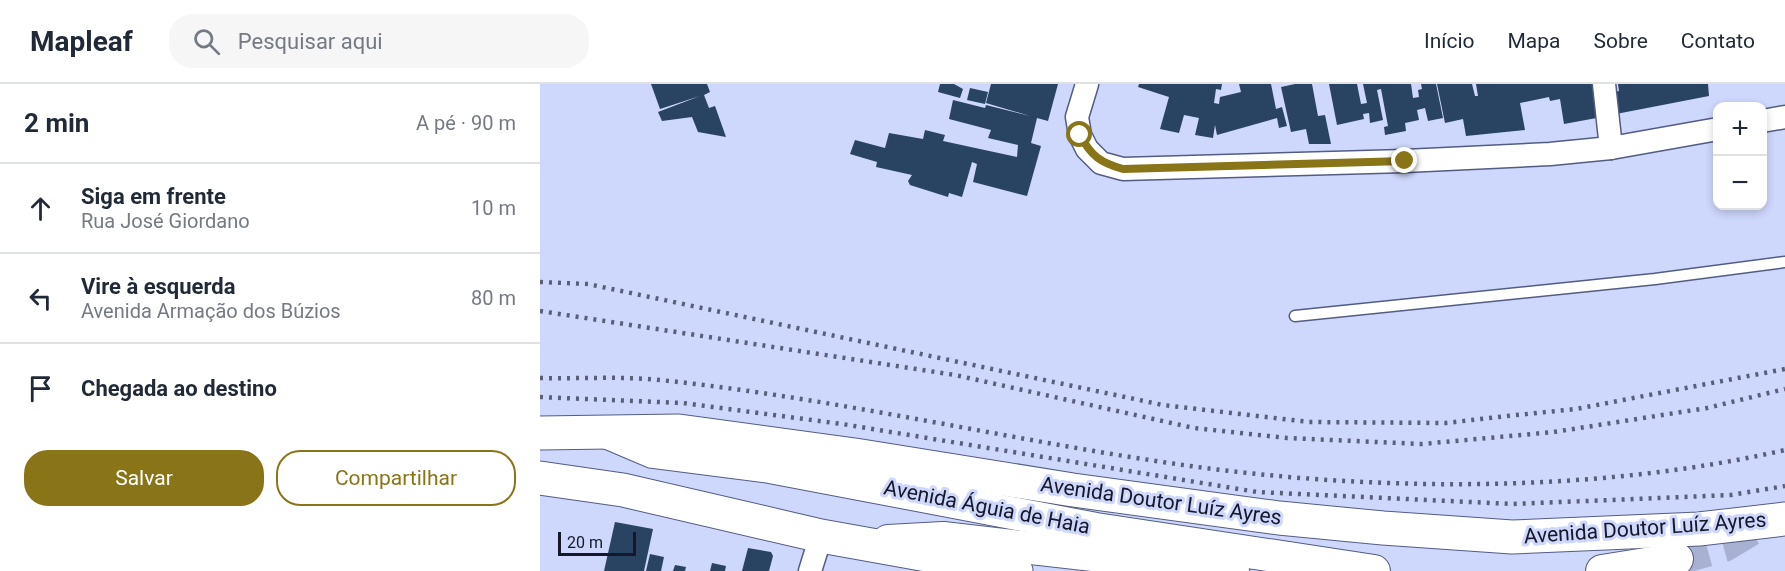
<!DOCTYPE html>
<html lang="pt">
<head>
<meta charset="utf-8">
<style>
  body { margin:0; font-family:Roboto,sans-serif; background:#f6f6f7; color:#1f2937 }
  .controls { position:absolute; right:18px; top:18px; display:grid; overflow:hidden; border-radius:12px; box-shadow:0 3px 9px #0003 }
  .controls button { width:54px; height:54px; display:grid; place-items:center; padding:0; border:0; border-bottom:2px solid #e0e1e3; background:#fff; color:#1f2937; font:30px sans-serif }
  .scale { position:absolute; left:18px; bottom:15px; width:78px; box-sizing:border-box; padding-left:6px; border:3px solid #141828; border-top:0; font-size:16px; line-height:21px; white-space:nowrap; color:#141828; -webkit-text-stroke:4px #ced7fc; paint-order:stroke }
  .stop { position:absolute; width:18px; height:18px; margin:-14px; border:4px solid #8a7418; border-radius:50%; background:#fff }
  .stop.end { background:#8a7418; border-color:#fff; box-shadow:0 2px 6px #0008 }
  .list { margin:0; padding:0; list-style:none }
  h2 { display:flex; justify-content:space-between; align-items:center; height:78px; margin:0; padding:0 24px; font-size:26px }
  h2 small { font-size:20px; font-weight:400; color:#747a83 }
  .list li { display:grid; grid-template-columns:39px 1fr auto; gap:18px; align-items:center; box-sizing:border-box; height:90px; padding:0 24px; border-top:2px solid #e0e1e3 }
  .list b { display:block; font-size:22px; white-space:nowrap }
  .list p { margin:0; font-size:20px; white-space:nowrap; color:#747a83 }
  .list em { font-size:20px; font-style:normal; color:#747a83 }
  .actions { display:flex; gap:12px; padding:18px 24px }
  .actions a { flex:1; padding:14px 0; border:2px solid #8a7418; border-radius:24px; text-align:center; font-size:21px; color:#8a7418 }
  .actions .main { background:#8a7418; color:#fff }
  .icon { flex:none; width:33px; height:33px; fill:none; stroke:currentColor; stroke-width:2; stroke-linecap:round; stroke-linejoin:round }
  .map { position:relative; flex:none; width:1245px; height:487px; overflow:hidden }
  header { display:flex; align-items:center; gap:36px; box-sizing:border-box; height:84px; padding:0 30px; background:#fff; border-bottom:2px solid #e0e1e3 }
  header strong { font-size:28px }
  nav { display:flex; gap:33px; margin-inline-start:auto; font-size:21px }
  .search { width:420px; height:54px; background:#f6f6f7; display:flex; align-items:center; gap:15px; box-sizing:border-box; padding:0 21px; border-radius:24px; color:#747a83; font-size:22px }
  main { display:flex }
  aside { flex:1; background:#fff }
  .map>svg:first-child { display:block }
</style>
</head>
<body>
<header>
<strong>Mapleaf</strong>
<div class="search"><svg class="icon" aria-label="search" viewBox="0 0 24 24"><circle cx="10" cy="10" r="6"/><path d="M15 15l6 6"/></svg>Pesquisar aqui</div>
<nav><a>Início</a><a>Mapa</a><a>Sobre</a><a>Contato</a></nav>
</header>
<main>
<aside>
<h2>2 min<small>A pé · 90 m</small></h2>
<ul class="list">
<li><svg class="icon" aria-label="ahead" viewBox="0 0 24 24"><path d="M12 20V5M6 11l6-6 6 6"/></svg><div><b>Siga em frente</b><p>Rua José Giordano</p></div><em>10 m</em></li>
<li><svg class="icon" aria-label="left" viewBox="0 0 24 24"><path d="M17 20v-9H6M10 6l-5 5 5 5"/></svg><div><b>Vire à esquerda</b><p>Avenida Armação dos Búzios</p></div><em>80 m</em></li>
<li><svg class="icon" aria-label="arrive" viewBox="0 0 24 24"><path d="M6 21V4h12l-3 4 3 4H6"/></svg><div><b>Chegada ao destino</b></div></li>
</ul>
<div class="actions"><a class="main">Salvar</a><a>Compartilhar</a></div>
</aside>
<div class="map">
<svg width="1245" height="487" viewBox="0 0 1245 487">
  <rect width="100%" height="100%" fill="#ced7fc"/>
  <g fill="#294363">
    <path d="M111,0H167L170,8L164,11L169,24L175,22L186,53L158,48L152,33L122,37L118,28L160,12L120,25Z"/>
    <path d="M400,0H414L423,5L420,14L398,8Z"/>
    <path d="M451,0H518L508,37L497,34L491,59L501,62L487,112L433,98L437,80L432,78L422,113L409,109L408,113L370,101L368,97L372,91L336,83L337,78L310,70L315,56L345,64L349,49L383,55L385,46L405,51L403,57L477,73L478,61L448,54L451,46L409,35L413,16L445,24L446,21L490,32L446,19Z"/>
    <path d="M599,0H682L681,6L676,5L674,19L679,20L680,13L701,8L699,0H731L736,25L742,23L747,42L739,44L737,34L677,51L675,41L673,54L655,51L659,34L644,31L639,49L620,45L629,13L598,3Z"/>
    <path d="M755,0H772L778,32L785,31L791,60H769L766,45L751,48L741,3Z"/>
    <path d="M789,0H817L821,20L827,19L823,0H871L873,14L879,13L878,6L882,5L881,0H896L903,34L888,37L885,24L877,26L879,36L865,39L866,47L845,51L844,43L848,42L841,5L837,6L843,36L830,39L829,29L823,30L824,35L797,41Z"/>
    <path d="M897,0H932L935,12H938L936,0H1058L1062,33L1024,40L1020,15L1010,17L1009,13L980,19L985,46L926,52L923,35L905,39Z"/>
    <path d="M1078,0H1168L1169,12L1076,30L1074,8L1079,7Z"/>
    <path d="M430,4L448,8L445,20L427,16Z"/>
    <path d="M75,438L113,445L104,487H64Z"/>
    <path d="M208,464L231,468L233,472L229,487H202Z"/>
    <path d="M110,470L124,473L121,487H106Z"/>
    <path d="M172,479L186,482L185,487H170Z"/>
    <path d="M135,481L146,483L145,487H133Z"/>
  </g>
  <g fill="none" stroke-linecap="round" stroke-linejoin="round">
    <path stroke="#a9b1d2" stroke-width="32" stroke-dasharray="32 16" stroke-linecap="butt" d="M1137,475L1184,462L1226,437"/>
    <defs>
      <path id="lane" d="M755,232L1115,195L1245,178"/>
      <g id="street">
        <path d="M547,0L537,33L540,51L547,65L561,79L583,85L865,77L1010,70L1071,64L1178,45"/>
        <path d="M1064,0L1071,64"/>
        <path d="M1222,37L1245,33"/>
        <path d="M270,487L281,452"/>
      </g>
      <g id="secondary">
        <path d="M66,348L113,368L230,383L556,445L834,487"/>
        <path d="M348,457L403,454L693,487"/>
        <path d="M1062,487L1137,475"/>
      </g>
      <g id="highway">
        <path d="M0,349L139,347L315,371L533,406L739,434L843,444L972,453L1159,445L1245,435"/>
        <path d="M0,394L83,406L281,452L476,487"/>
      </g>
    </defs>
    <use href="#lane" stroke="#535c83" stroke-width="13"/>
    <use href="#street" stroke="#535c83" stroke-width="25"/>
    <use href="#secondary" stroke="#535c83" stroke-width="34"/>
    <use href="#highway" stroke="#535c83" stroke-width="35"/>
    <use href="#lane" stroke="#fff" stroke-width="10"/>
    <use href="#street" stroke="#fff" stroke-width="22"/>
    <use href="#secondary" stroke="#fff" stroke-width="32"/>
    <use href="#highway" stroke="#fff" stroke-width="33"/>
    <g stroke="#595f77" stroke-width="4.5" stroke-dasharray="3 6" stroke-linecap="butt">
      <path d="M0,198L48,200L623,321L769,338L906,339L967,332L1036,325L1245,285"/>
      <path d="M0,227L415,291L654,344L747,354L882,360L1014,348L1167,324L1245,305"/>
      <path d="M0,294C40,295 80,292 120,296C294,314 464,355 636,380C830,408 1053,410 1245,366"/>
      <path d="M0,313L143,319L302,340L717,408L973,420L1191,411L1245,402"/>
    </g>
  </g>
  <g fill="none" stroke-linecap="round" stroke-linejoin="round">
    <path stroke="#8a7418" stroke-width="8" d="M540,51C551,72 561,79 583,85L865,77"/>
  </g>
  <g text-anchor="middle" stroke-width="6" stroke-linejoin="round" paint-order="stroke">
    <g font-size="21" fill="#141828" stroke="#ced7fc">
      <text transform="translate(621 417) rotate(8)" y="7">Avenida Doutor Luíz Ayres</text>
      <text transform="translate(447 423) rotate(11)" y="7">Avenida Águia de Haia</text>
      <text transform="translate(1105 444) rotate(-4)" y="7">Avenida Doutor Luíz Ayres</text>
    </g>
  </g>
</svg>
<div class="controls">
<button>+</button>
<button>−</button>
</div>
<div class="scale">20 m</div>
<div class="stop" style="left:540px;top:51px"></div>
<div class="stop end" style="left:865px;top:77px"></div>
</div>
</main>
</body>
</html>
